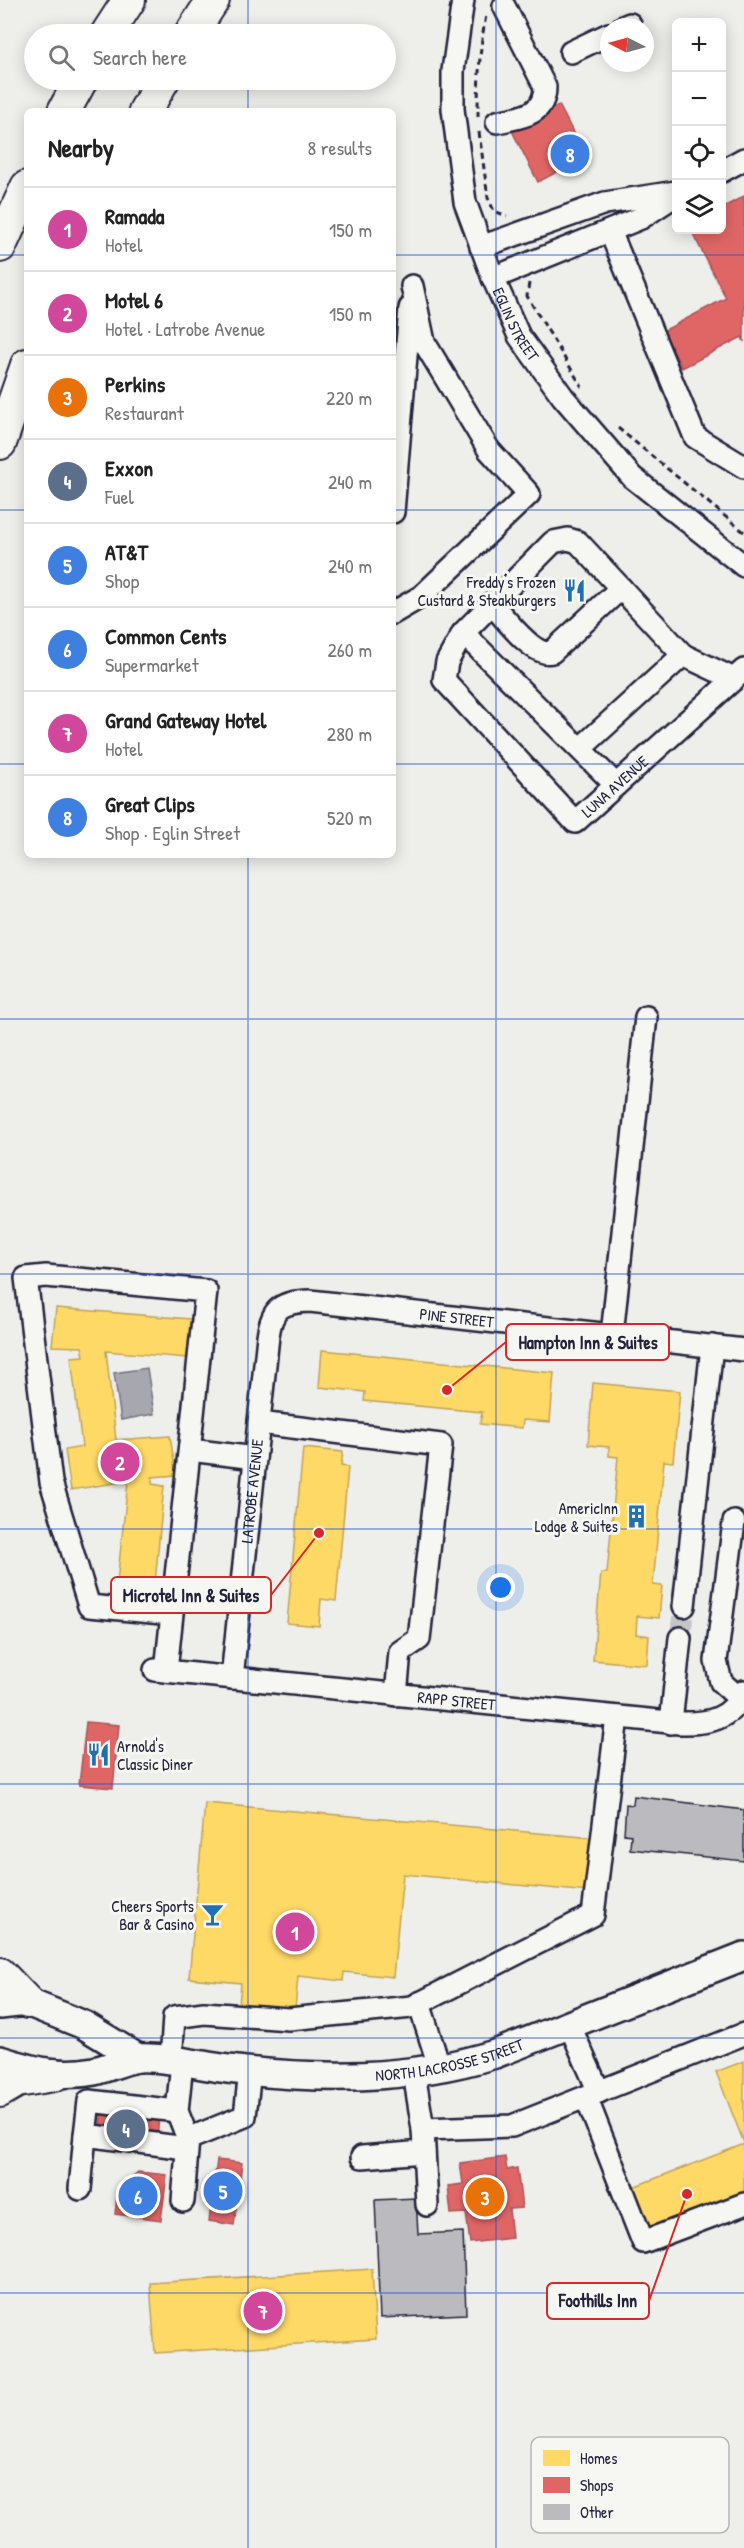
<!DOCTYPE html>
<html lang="en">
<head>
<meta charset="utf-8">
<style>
  body { margin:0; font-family:"Patrick Hand",sans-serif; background:#f6f6f6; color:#222 }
  .controls { position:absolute; right:18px; top:18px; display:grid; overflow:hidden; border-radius:9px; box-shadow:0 3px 15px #0003 }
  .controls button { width:54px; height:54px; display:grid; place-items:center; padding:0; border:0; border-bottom:2px solid #e0e0e0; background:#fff; color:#222; font:30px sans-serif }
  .compass { position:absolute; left:600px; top:18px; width:54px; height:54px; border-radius:50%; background:#fff; box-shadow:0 3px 15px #0003; rotate:276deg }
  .you { position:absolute; left:501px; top:1588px; width:21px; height:21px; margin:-15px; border:4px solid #fff; border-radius:50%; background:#1a73e8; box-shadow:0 0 0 9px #1a73e833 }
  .badge { display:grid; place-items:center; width:39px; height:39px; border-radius:50%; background:#1f6fb2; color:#fff; font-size:20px; font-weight:700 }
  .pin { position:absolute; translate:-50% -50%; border:3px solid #fff; box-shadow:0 2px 6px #0006 }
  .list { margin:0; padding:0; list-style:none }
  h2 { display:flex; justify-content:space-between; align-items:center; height:78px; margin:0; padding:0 24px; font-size:26px }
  h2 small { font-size:20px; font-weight:400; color:#767676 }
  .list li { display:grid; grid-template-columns:39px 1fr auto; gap:18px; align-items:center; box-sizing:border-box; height:84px; padding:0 24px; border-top:2px solid #e0e0e0 }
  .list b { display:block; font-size:22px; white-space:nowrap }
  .list p { margin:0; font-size:20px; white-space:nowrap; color:#767676 }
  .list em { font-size:20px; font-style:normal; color:#767676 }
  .icon { flex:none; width:33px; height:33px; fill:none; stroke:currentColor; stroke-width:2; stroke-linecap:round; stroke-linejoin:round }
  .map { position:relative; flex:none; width:744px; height:2548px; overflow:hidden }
  .search { position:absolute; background:#fff; box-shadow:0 3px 15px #0003; left:24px; top:24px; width:372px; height:66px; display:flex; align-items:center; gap:15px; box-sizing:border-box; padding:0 21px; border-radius:33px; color:#767676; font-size:22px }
  .panel { position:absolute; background:#fff; box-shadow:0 3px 15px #0003; left:24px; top:108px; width:372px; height:750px; border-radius:9px }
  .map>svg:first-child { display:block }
</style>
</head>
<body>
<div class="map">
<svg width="744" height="2548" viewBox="0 0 744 2548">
  <rect width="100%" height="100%" fill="#eeeeeb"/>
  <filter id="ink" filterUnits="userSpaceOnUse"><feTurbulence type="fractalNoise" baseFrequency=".0167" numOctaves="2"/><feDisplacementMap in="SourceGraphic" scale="12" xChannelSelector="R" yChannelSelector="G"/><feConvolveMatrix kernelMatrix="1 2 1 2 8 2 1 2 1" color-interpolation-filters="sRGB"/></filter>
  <g filter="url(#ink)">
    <path fill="#a7a7af" stroke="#727281" stroke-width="1.5" d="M147,1368L154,1414L121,1420L114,1373Z"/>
    <g fill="#ffd966" stroke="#bda259" stroke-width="1.5">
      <path d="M56,1308L190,1319L187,1358L106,1351L116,1440L170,1436L176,1475L152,1477V1484L164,1486L153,1604L115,1601L128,1481L71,1490L65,1450L82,1447L71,1357L84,1356L82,1347L52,1346Z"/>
      <path d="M322,1350L554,1373L550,1422L523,1420L522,1428L480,1424L482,1412L364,1401L365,1392L319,1387Z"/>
      <path d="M593,1383L680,1391L673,1462L664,1461L653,1585L662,1586L659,1618L637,1616L636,1634L649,1636L647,1665L593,1660L601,1573H607L618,1457L609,1456V1447L588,1445Z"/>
      <path d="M303,1448L343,1452L341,1466L348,1467L336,1601L321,1599L319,1626L287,1623Z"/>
      <path d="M205,1803L594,1838L589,1892L403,1874L393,1977L344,1972L343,1981L298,1976L295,2010L239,2005L241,1983L189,1978Z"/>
      <path d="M744,2061V2143L716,2072Z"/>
      <path d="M744,2144V2198L647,2236L628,2189Z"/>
      <path d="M372,2269L376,2339L155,2353L150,2283Z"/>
    </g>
    <g fill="#e06666" stroke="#a75259" stroke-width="1.5">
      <path d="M559,105L586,157L538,182L511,129Z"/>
      <path d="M744,196V342L742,337L682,368L663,331L726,298L691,230H722V208Z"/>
      <path d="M86,1722L119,1725L113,1788L79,1785Z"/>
      <path d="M102,2110L159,2116L157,2141L99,2135Z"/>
      <path d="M505,2157L507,2170L517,2168L522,2208L509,2209L512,2238L470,2243L466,2213L451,2214L448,2186L463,2184L460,2163Z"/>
      <path d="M217,2160L242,2163L234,2225L209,2221Z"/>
      <path d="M138,2172L167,2175L161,2220L115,2214L118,2189Z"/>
    </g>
    <g fill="#bbbbbf" stroke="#22223b" stroke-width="1.5">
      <path d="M634,1796L744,1810V1861L630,1849L631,1835L624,1834L626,1804L633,1805Z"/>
      <path d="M416,2198L418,2234L463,2232L466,2314L380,2318L375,2200Z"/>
    </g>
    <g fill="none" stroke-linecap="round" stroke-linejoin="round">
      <path stroke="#c5c5c8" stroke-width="21" stroke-dasharray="21 10" stroke-linecap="butt" d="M680,1638L684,1606"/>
      <defs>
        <g id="minor">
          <path id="s1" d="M463,0L453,71V109L465,202L493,278L519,336L563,397L632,477L744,566"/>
          <path d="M623,27L630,24"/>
          <path d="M571,52L609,34"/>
          <path d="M497,122C520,117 545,116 545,87L504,6"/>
          <path d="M722,171L744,159"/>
          <path d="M610,231L695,437L744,467"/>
          <path d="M481,247L605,203L676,192"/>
          <path d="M493,278L641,218L676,195"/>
          <path d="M393,512L410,308"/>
          <path d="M492,604C504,617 534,658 552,652L621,588"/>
          <path d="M393,613L422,596L529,494L489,450L424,342L412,286"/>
          <path id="s2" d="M463,633L447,662L444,680L575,822L744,670"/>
          <path d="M683,655L734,679"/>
          <path d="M581,748L683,655L578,542L568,539L553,542L463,633L616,785"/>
          <path d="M612,1335L646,1017"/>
          <path d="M259,1423L441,1445L419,1639L400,1652L396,1695"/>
          <path d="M190,1450L255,1458"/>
          <path d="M734,1522L716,1661L721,1682L740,1699"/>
          <path d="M684,1606L712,1346"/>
          <path id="s3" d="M155,1670L679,1723C708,1724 731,1720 744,1691"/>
          <path d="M166,1671L206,1291L46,1276L26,1278L51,1482L89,1606L172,1614"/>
          <path id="s4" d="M232,1678L268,1336C272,1307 282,1302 310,1301L744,1350"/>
          <path d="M671,1723L680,1638"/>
          <path d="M419,2003L440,2069"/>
          <path d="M570,2026L599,2092"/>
          <path d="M171,2061L174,2017L204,2013L289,2019L412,2007L593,1915L617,1717"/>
          <path d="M182,2063L177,2111L188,2139"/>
          <path d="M414,2073L423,2129L512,2126L744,2034"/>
          <path d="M586,2097L643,2242L744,2204"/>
          <path d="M177,2111L89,2101L85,2135L186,2148"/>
          <path d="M423,2129L427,2205"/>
          <path d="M362,2157L424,2152"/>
          <path d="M80,2189L85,2135"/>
          <path d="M183,2201L188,2139L245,2116L250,2071"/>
        </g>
        <g id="major">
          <path d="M0,2005L27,2002L84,2025L138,2058"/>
          <path id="s5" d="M0,2060C33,2070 59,2078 94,2071C108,2068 123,2060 138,2058C161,2056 204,2066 228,2069C319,2080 407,2081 495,2054L744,1956"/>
        </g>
        <g id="highway">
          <path d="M107,34L129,0"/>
          <path d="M191,34L213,0"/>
          <path d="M64,111L81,80"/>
          <path d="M145,111L163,80"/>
          <path d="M0,246L27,187"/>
          <path d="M0,443L27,365"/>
          <path d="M0,1974L27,2002"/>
          <path d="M0,2091L17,2081L54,2075"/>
        </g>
      </defs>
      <use href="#minor" stroke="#22223b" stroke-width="26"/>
      <use href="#major" stroke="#22223b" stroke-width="32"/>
      <use href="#highway" stroke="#22223b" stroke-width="36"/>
      <g stroke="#22223b" stroke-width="3" stroke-dasharray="6 4.5" stroke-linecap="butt">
        <path d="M478,117C478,83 479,49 486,16"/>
        <path d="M479,132L488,198L494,211L507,216"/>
        <path d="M529,283L527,296L582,387"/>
        <path d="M618,428L744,532"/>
      </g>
      <use href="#minor" stroke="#f6f6f2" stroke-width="21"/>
      <use href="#major" stroke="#f6f6f2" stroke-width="27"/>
      <use href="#highway" stroke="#f6f6f2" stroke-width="32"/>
    </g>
  </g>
  <path fill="none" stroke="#1d4ed8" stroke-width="1.5" stroke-opacity="0.55" d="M248,0V34M496,0V2548M248,80V111M0,255H27M393,255H744M0,510H27M393,510H744M0,764H27M393,764H744M248,855V2548M0,1019H744M0,1274H744M0,1529H744M0,1784H744M0,2038H744M0,2293H744"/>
  <defs>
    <symbol id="restaurant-bare" viewBox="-9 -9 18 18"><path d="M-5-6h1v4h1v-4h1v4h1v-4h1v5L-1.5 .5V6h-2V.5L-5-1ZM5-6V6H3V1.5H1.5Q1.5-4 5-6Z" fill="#1f6fb2" stroke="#f6f6f2" stroke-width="2.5" paint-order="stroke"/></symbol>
    <symbol id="building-bare" viewBox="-9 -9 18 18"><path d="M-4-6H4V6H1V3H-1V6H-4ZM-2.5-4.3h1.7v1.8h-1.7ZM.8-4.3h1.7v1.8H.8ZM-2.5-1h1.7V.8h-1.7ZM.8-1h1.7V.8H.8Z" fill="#1f6fb2" stroke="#f6f6f2" stroke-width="2.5" paint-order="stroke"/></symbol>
    <symbol id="bar-bare" viewBox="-9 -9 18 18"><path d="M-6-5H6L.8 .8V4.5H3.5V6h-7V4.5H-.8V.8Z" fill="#1f6fb2" stroke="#f6f6f2" stroke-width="2.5" paint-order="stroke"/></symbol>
  </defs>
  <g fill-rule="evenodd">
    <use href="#restaurant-bare" x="558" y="574" width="33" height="33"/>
    <use href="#building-bare" x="620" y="1500" width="33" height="33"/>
    <use href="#restaurant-bare" x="82" y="1738" width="33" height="33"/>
    <use href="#bar-bare" x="196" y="1898" width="33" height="33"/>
  </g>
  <g text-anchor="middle" stroke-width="6" stroke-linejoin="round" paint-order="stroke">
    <g font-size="16" fill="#22223b" stroke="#f6f6f2">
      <text dy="6" stroke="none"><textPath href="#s1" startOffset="336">EGLIN STREET</textPath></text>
      <text dy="6" stroke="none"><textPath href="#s2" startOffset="298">LUNA AVENUE</textPath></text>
      <text dy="6" stroke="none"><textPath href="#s4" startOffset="554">PINE STREET</textPath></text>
      <text dy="6" stroke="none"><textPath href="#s4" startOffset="188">LATROBE AVENUE</textPath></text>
      <text dy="6" stroke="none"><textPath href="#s3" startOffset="303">RAPP STREET</textPath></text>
      <text dy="6" stroke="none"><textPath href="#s5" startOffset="456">NORTH LACROSSE STREET</textPath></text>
    </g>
    <g font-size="16" fill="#22223b" stroke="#f6f6f2" text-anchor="end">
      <text x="556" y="588">Freddy's Frozen<tspan x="556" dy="18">Custard &amp; Steakburgers</tspan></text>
      <text x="618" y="1514">AmericInn<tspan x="618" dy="18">Lodge &amp; Suites</tspan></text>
      <text x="117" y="1752" text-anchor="start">Arnold's<tspan x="117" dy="18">Classic Diner</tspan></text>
      <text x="194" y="1912">Cheers Sports<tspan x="194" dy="18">Bar &amp; Casino</tspan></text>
    </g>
  </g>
  <rect x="531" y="2437" width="198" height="96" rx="9" fill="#f6f6f2" stroke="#b6b6bb" stroke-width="1.5"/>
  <rect x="543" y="2450" width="27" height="16" fill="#ffd966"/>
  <rect x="543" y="2477" width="27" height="16" fill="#e06666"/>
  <rect x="543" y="2504" width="27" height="16" fill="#bbbbbf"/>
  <g font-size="16" fill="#22223b">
    <text x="580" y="2464">Homes</text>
    <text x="580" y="2491">Shops</text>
    <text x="580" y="2518">Other</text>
  </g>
  <path fill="none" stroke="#d62828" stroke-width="2" d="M447 1390L506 1342M319 1533L271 1595M687 2194L649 2301"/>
  <g fill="#d62828" stroke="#f6f6f2" stroke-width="2">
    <circle cx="447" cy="1390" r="6"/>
    <circle cx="319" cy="1533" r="6"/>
    <circle cx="687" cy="2194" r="6"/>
  </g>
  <g fill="#f6f6f2" stroke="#d62828" stroke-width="2">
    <rect x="506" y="1324" width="163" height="36" rx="6"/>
    <rect x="111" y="1577" width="160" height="36" rx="6"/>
    <rect x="547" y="2283" width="102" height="36" rx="6"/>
  </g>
  <g font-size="18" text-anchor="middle" font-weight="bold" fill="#22223b">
    <text x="588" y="1349">Hampton Inn &amp; Suites</text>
    <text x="191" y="1602">Microtel Inn &amp; Suites</text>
    <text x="598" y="2307">Foothills Inn</text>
  </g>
</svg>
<div class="controls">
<button>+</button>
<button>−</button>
<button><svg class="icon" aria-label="locate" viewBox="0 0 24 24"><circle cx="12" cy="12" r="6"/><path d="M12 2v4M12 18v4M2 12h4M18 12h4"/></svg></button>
<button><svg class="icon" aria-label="layers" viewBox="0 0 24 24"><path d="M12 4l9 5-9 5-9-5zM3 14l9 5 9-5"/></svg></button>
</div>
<svg class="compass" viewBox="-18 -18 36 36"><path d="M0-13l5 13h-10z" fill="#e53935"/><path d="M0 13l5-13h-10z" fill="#767676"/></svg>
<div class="you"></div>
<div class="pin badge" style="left:295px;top:1932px;background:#d1479c">1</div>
<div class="pin badge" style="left:120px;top:1462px;background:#d1479c">2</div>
<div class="pin badge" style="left:485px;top:2197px;background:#e8710a">3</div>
<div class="pin badge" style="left:126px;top:2129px;background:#5c6f8a">4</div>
<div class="pin badge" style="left:223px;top:2191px;background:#3f7fe0">5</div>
<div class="pin badge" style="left:138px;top:2196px;background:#3f7fe0">6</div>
<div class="pin badge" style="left:263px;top:2311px;background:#d1479c">7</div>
<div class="pin badge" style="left:570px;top:154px;background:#3f7fe0">8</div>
<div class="search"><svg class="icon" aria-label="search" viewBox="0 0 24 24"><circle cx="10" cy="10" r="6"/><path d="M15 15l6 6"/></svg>Search here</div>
<section class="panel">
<h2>Nearby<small>8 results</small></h2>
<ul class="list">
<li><span class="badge" style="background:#d1479c">1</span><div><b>Ramada</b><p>Hotel</p></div><em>150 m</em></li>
<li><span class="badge" style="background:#d1479c">2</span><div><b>Motel 6</b><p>Hotel · Latrobe Avenue</p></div><em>150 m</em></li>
<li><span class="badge" style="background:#e8710a">3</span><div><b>Perkins</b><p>Restaurant</p></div><em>220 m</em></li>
<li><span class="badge" style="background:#5c6f8a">4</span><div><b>Exxon</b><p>Fuel</p></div><em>240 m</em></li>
<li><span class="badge" style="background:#3f7fe0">5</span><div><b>AT&amp;T</b><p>Shop</p></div><em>240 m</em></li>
<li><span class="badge" style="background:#3f7fe0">6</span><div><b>Common Cents</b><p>Supermarket</p></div><em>260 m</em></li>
<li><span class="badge" style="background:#d1479c">7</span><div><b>Grand Gateway Hotel</b><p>Hotel</p></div><em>280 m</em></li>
<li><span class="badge" style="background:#3f7fe0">8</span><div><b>Great Clips</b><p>Shop · Eglin Street</p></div><em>520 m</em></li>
</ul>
</section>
</div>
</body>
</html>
